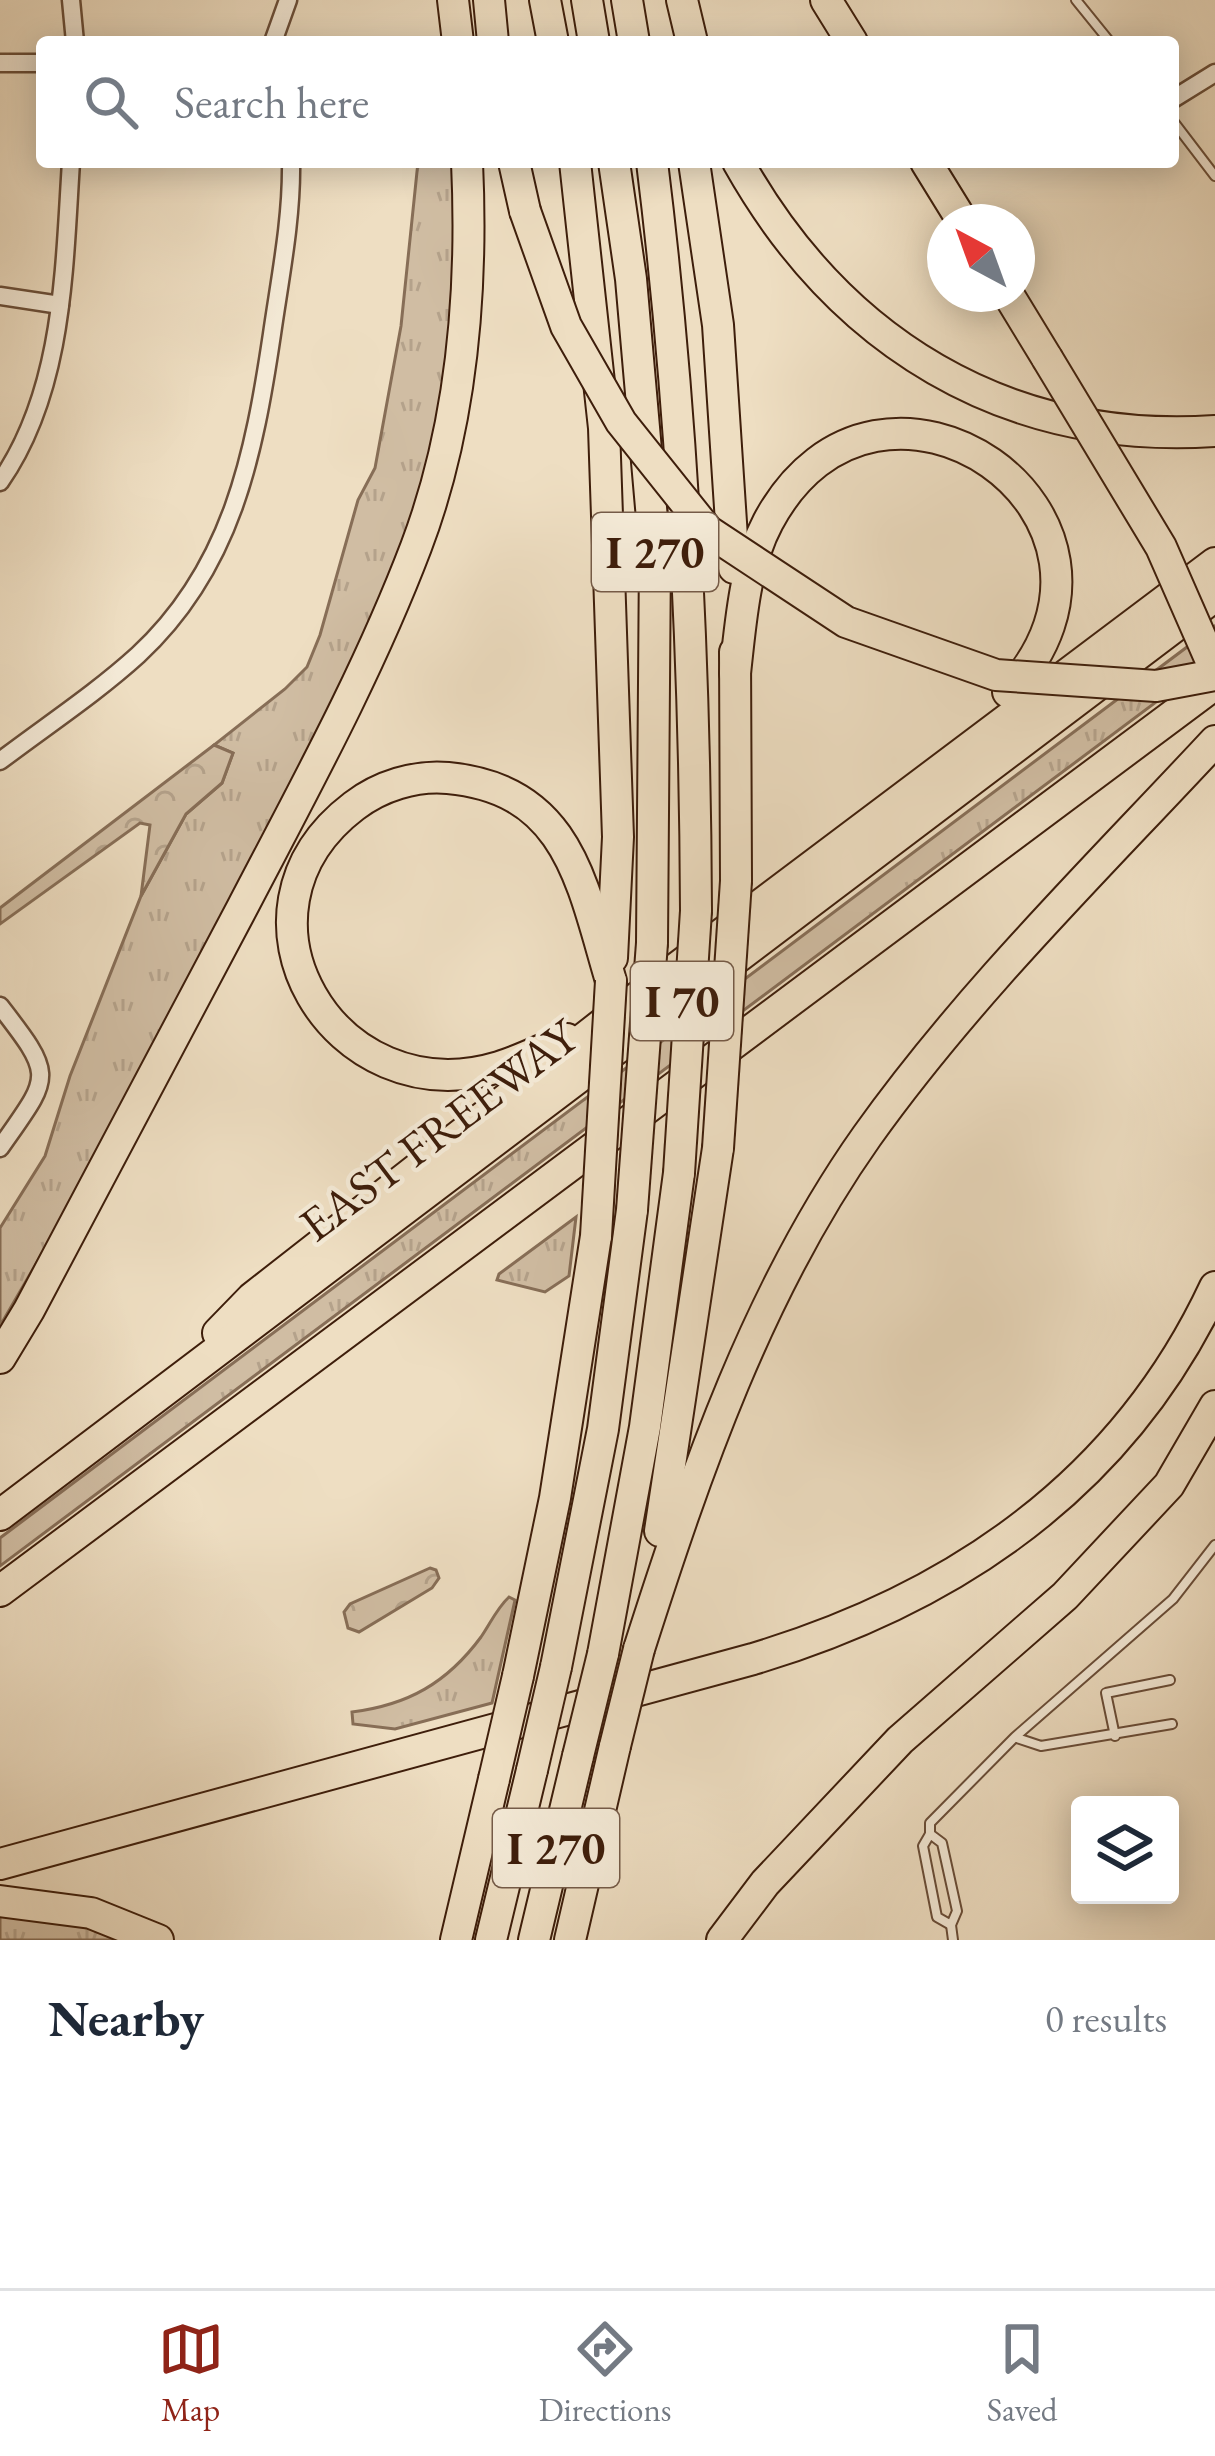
<!DOCTYPE html>
<html lang="en">
<head>
<meta charset="utf-8">
<style>
  body { margin:0; font-family:"EB Garamond",serif; background:#f6f6f7; color:#1f2937 }
  .controls { position:absolute; right:36px; bottom:36px; display:grid; overflow:hidden; border-radius:12px; box-shadow:0 6px 30px #0003 }
  .controls button { width:108px; height:108px; display:grid; place-items:center; padding:0; border:0; border-bottom:3px solid #e0e1e3; background:#fff; color:#1f2937; font:60px sans-serif }
  .compass { position:absolute; left:927px; top:204px; width:108px; height:108px; border-radius:50%; background:#fff; box-shadow:0 6px 30px #0003; rotate:319deg }
  .list { margin:0; padding:0; list-style:none }
  h2 { display:flex; justify-content:space-between; align-items:center; height:156px; margin:0; padding:0 48px; font-size:51px }
  h2 small { font-size:39px; font-weight:400; color:#747a83 }
  .icon { flex:none; width:66px; height:66px; fill:none; stroke:currentColor; stroke-width:2; stroke-linecap:round; stroke-linejoin:round }
  .map { position:relative; flex:none; width:1215px; height:1940px; overflow:hidden }
  .search { position:absolute; background:#fff; box-shadow:0 6px 30px #0003; left:36px; right:36px; top:36px; height:132px; display:flex; align-items:center; gap:30px; box-sizing:border-box; padding:0 42px; border-radius:12px; color:#747a83; font-size:45px }
  .sheet { height:348px; background:#fff }
  nav { display:flex; justify-content:space-around; align-items:center; box-sizing:border-box; height:168px; border-top:3px solid #e0e1e3; background:#fff; font-size:33px; color:#747a83 }
  nav a { display:grid; justify-items:center; gap:6px }
  nav .on { color:#8f2418 }
  .map>svg:first-child { display:block }
</style>
</head>
<body>
<div class="map">
<svg width="1215" height="1940" viewBox="0 0 1215 1940">
  <defs>
    <pattern id="grass-tufts" width="24" height="20" patternUnits="userSpaceOnUse" patternTransform="scale(3)"><rect width="24" height="20" fill="#d0bda3"/><path d="M3 7l-1-3M5 7V3M7 7l1-3M15 17l-1-3M17 17v-4M19 17l1-3" fill="none" stroke="#b4a28b"/></pattern>
    <pattern id="forest-crowns" width="20" height="18" patternUnits="userSpaceOnUse" patternTransform="scale(3)"><rect width="20" height="18" fill="#d0bda3"/><path d="M2 6a3 3 0 1 1 6 0M12 15a3 3 0 1 1 6 0" fill="none" stroke="#b4a28b"/></pattern>
  </defs>
  <rect width="100%" height="100%" fill="#eedec2"/>
  <filter id="stains"><feTurbulence type="fractalNoise" baseFrequency=".00167" numOctaves="4"/><feColorMatrix values="0 0 0 0 .2 0 0 0 0 .09 0 0 0 0 .02 0 0 0 .5 -.17"/></filter>
  <radialGradient id="worn" r=".72"><stop offset=".6" stop-color="#630" stop-opacity="0"/><stop offset="1" stop-color="#630" stop-opacity=".3"/></radialGradient>
  <g fill="url(#grass-tufts)" stroke="#876e57" stroke-width="3">
    <path d="M418,162H461L463,282L429,474L373,630L62,1219L0,1326V1228L45,1156L70,1076L141,896L186,814L222,783L233,753L214,745L285,689L307,667L320,635L358,500L375,468L401,326Z"/>
    <path d="M1215,626V658L0,1566V1538Z"/>
    <path d="M576,1217L569,1276L545,1292L497,1280L499,1274Z"/>
    <path d="M509,1597L515,1600L492,1703L395,1729L353,1724L352,1712C408,1705 447,1683 481,1637C490,1624 497,1608 509,1597Z"/>
    <path d="M0,1911L28,1912L136,1940H0Z"/>
  </g>
  <g fill="url(#forest-crowns)" stroke="#876e57" stroke-width="3">
    <path d="M214,745L233,753L222,783L186,814L141,896L150,825L140,823L0,924V908Z"/>
    <path d="M430,1568L436,1570L439,1578L432,1588L359,1632L348,1628L344,1612L350,1604Z"/>
  </g>
  <g fill="none" stroke-linecap="round" stroke-linejoin="round">
    <defs>
      <g id="lane">
        <path d="M1076,0L1110,42"/>
        <path d="M1173,121L1215,176"/>
        <path d="M1115,1736L1106,1693L1170,1680"/>
        <path d="M1017,1738L1041,1746L1172,1724"/>
        <path d="M930,1834L942,1843L957,1911L951,1925L953,1940"/>
        <path d="M951,1925L937,1917L923,1846L930,1834V1823L1015,1737L1173,1599L1215,1545"/>
      </g>
      <g id="street">
        <path d="M71,0L75,42"/>
        <path d="M273,42L288,0"/>
        <path d="M0,63H42"/>
        <path d="M1173,99L1215,73"/>
        <path d="M0,296L60,305"/>
        <path d="M0,482C64,390 64,269 71,162"/>
        <path d="M0,761C46,726 95,694 138,655C232,568 254,455 272,334C280,278 292,219 291,162"/>
        <path d="M0,1006C56,1078 51,1075 0,1148"/>
      </g>
      <g id="highway">
        <path d="M453,0L458,42"/>
        <path d="M489,0L493,42"/>
        <path d="M545,0L553,42"/>
        <path d="M587,0L594,42"/>
        <path d="M627,0L634,42"/>
        <path d="M682,0L692,42"/>
        <path d="M826,0L852,42"/>
        <path d="M514,162L525,211"/>
        <path d="M575,162L604,428L618,837L612,958"/>
        <path d="M614,162L631,279L655,553L652,943"/>
        <path d="M652,162C683,411 695,660 696,911"/>
        <path d="M694,162L718,325L734,568"/>
        <path d="M738,162C839,342 1005,445 1215,431"/>
        <path d="M926,162L963,222"/>
        <path d="M1008,294L1047,358"/>
        <path d="M735,652L736,881"/>
        <path d="M735,673C741,622 744,567 768,522C879,314 1171,516 1008,692"/>
        <path d="M567,1039C545,1048 522,1060 499,1067C334,1117 213,913 354,806C380,786 415,775 448,778C569,789 582,884 611,981"/>
        <path d="M218,1333L252,1298L605,1022L1215,563"/>
        <path d="M0,1358L29,1310C100,1176 171,1042 242,908C304,789 368,673 416,547C462,426 473,291 467,162"/>
        <path d="M0,1515L1215,596"/>
        <path d="M660,1531L718,1148"/>
        <path d="M0,1591L1215,684"/>
        <path d="M639,1649C696,1471 758,1290 867,1136C969,993 1096,869 1215,741"/>
        <path d="M603,1654L645,1427L679,1173"/>
        <path d="M556,1667L603,1429L632,1210"/>
        <path d="M518,1676L555,1498L596,1236"/>
        <path d="M0,1864L753,1659C956,1598 1123,1484 1215,1287"/>
        <path d="M0,1901L91,1913L158,1940"/>
        <path d="M456,1940L494,1779"/>
        <path d="M491,1940L532,1770"/>
        <path d="M534,1940L578,1756"/>
        <path d="M570,1940L615,1746"/>
        <path d="M722,1940L765,1883L900,1740L1065,1596L1169,1485L1215,1406"/>
      </g>
    </defs>
    <use href="#lane" stroke="#6a4e39" stroke-width="12"/>
    <use href="#street" stroke="#6a4e39" stroke-width="21"/>
    <use href="#highway" stroke="#3e1e0b" stroke-width="34"/>
    <use href="#lane" stroke="#f4ead7" stroke-width="8"/>
    <use href="#street" stroke="#f4ead7" stroke-width="16"/>
    <use href="#highway" stroke="#eedec2" stroke-width="30"/>
    <defs>
      <g id="highway-bridge">
        <path d="M525,211L566,326L621,422L708,531L846,622L996,675L1156,686L1215,675"/>
        <path d="M1047,358L1161,547L1215,670"/>
        <path d="M718,1148L736,881"/>
        <path d="M679,1173L696,911"/>
        <path d="M632,1210L652,943"/>
        <path d="M596,1236L611,981"/>
        <path d="M615,1746L639,1649"/>
        <path d="M578,1756L603,1654"/>
        <path d="M532,1770L556,1667"/>
        <path d="M494,1779L518,1676"/>
      </g>
    </defs>
    <use href="#highway-bridge" stroke="#3e1e0b" stroke-width="34" stroke-linecap="butt"/>
    <use href="#highway-bridge" stroke="#eedec2" stroke-width="30"/>
  </g>
  <g text-anchor="middle" stroke-width="9" stroke-linejoin="round" paint-order="stroke">
    <g fill="#f4ead7" stroke="#755b48" stroke-width="3">
      <rect x="592" y="513" width="126" height="78" rx="9"/>
      <rect x="631" y="962" width="102" height="78" rx="9"/>
      <rect x="493" y="1809" width="126" height="78" rx="9"/>
    </g>
    <g font-size="45" font-weight="bold" fill="#3e1e0b">
      <text x="655" y="568">I 270</text>
      <text x="682" y="1017">I 70</text>
      <text x="556" y="1864">I 270</text>
    </g>
    <g font-size="48" fill="#3e1e0b" stroke="#f4ead7">
      <text transform="translate(438 1130) rotate(-37)" y="17">EAST FREEWAY</text>
    </g>
  </g>
  <rect width="100%" height="100%" filter="url(#stains)"/>
  <rect width="100%" height="100%" fill="url(#worn)"/>
</svg>
<div class="controls">
<button><svg class="icon" aria-label="layers" viewBox="0 0 24 24"><path d="M12 4l9 5-9 5-9-5zM3 14l9 5 9-5"/></svg></button>
</div>
<svg class="compass" viewBox="-18 -18 36 36"><path d="M0-13l5 13h-10z" fill="#e53935"/><path d="M0 13l5-13h-10z" fill="#747a83"/></svg>
<div class="search"><svg class="icon" aria-label="search" viewBox="0 0 24 24"><circle cx="10" cy="10" r="6"/><path d="M15 15l6 6"/></svg>Search here</div>
</div>
<section class="sheet">
<h2>Nearby<small>0 results</small></h2>
<ul class="list">
</ul>
</section>
<nav>
<a class="on"><svg class="icon" aria-label="map" viewBox="0 0 24 24"><path d="M3 6l6-2 6 2 6-2v14l-6 2-6-2-6 2zM9 4v14M15 6v14"/></svg>Map</a>
<a><svg class="icon" aria-label="directions" viewBox="0 0 24 24"><path d="M12 3l9 9-9 9-9-9zM9 14v-3h6M13 9l2 2-2 2"/></svg>Directions</a>
<a><svg class="icon" aria-label="saved" viewBox="0 0 24 24"><path d="M7 4h10v16l-5-4-5 4z"/></svg>Saved</a>
</nav>
</body>
</html>
